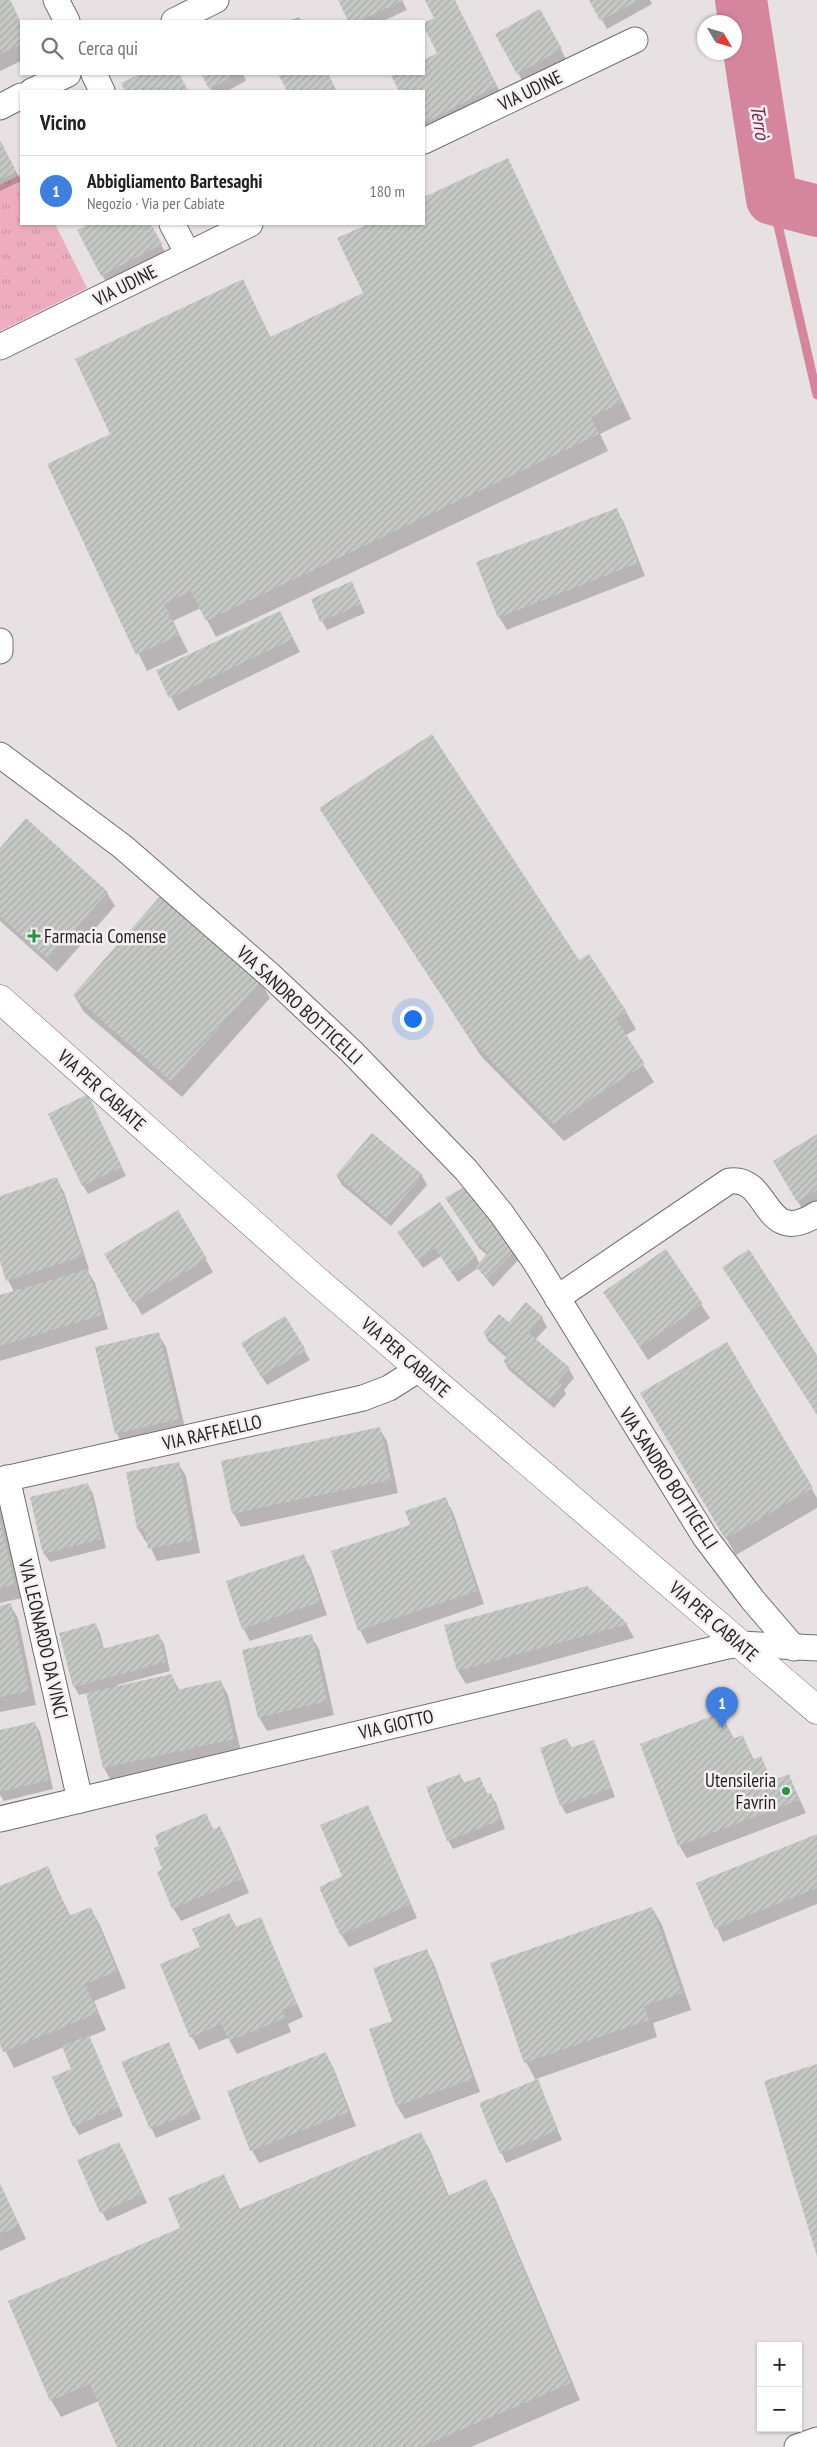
<!DOCTYPE html>
<html lang="it">
<head>
<meta charset="utf-8">
<style>
  body { margin:0; font-family:"PT Sans Narrow",sans-serif; background:#f6f6f6; color:#202124 }
  .controls { position:absolute; right:15px; bottom:15px; display:grid; overflow:hidden; border-radius:0px; box-shadow:0 1px 4px #0004 }
  .controls button { width:45px; height:45px; display:grid; place-items:center; padding:0; border:0; border-bottom:1px solid #e0e0e0; background:#fff; color:#202124; font:25px sans-serif }
  .compass { position:absolute; left:697px; top:15px; width:45px; height:45px; border-radius:50%; background:#fff; box-shadow:0 1px 4px #0004; rotate:128deg }
  .you { position:absolute; left:412px; top:1018px; width:18px; height:18px; margin:-12px; border:4px solid #fff; border-radius:50%; background:#1a73e8; box-shadow:0 0 0 8px #1a73e833 }
  .badge { display:grid; place-items:center; width:32px; height:32px; border-radius:50%; background:#ea580c; color:#fff; font-size:16px; font-weight:700 }
  .pin { position:absolute; translate:-50% -41px; filter:drop-shadow(0 1px 2px #0008) }
  .pin::after { content:''; position:absolute; top:26px; width:18px; height:15px; background:inherit; clip-path:polygon(0 0,100% 0,50% 100%) }
  .list { margin:0; padding:0; list-style:none }
  h2 { display:flex; justify-content:space-between; align-items:center; height:65px; margin:0; padding:0 20px; font-size:21px }
  h2 small { font-size:16px; font-weight:400; color:#757577 }
  .list li { display:grid; grid-template-columns:32px 1fr auto; gap:15px; align-items:center; box-sizing:border-box; height:70px; padding:0 20px; border-top:1px solid #e0e0e0 }
  .list b { display:block; font-size:19px; white-space:nowrap }
  .list p { margin:0; font-size:16px; white-space:nowrap; color:#757577 }
  .list em { font-size:16px; font-style:normal; color:#757577 }
  .icon { flex:none; width:28px; height:28px; fill:none; stroke:currentColor; stroke-width:2; stroke-linecap:round; stroke-linejoin:round }
  .map { position:relative; flex:none; width:817px; height:2447px; overflow:hidden }
  .search { position:absolute; background:#fff; box-shadow:0 1px 4px #0004; left:20px; top:20px; width:405px; height:55px; display:flex; align-items:center; gap:12px; box-sizing:border-box; padding:0 18px; border-radius:0px; color:#757577; font-size:19px }
  .panel { position:absolute; background:#fff; box-shadow:0 1px 4px #0004; left:20px; top:90px; width:405px; height:135px; border-radius:0px }
  .map>svg:first-child { display:block }
</style>
</head>
<body>
<div class="map">
<svg width="817" height="2447" viewBox="0 0 817 2447">
  <defs>
    <pattern id="grass-tufts" width="24" height="20" patternUnits="userSpaceOnUse" patternTransform="scale(1.25)"><rect width="24" height="20" fill="#edadbf"/><path d="M3 7l-1-3M5 7V3M7 7l1-3M15 17l-1-3M17 17v-4M19 17l1-3" fill="none" stroke="#cb94a4"/></pattern>
    <pattern id="building-hatch" width="6" height="6" patternUnits="userSpaceOnUse" patternTransform="scale(1.25)"><rect width="6" height="6" fill="#c5c9c6"/><path d="M-1 1l2-2M0 6l6-6M5 7l2-2" fill="none" stroke="#a9acaa"/></pattern>
  </defs>
  <rect width="100%" height="100%" fill="#e7e1e3"/>
  <path fill="url(#grass-tufts)" d="M21,174V224H55L87,288L0,331V185Z"/>
  <g fill="#0003">
    <path d="M0,0H10L21,23V61L0,71Z"/>
    <path d="M339,0H402L407,10L383,21H349Z"/>
    <path d="M427,0H454L504,100L424,140V91H400L392,76L398,74H424V61L439,54L436,19Z"/>
    <path d="M591,0H650L652,4L607,29Z"/>
    <path d="M299,17L301,21H289Z"/>
    <path d="M545,19L566,59L523,82L496,34Z"/>
    <path d="M143,74H179L188,91H126L123,84Z"/>
    <path d="M203,74H243L246,81L227,91H212Z"/>
    <path d="M280,74H328L336,91H288Z"/>
    <path d="M1,142L21,181L0,191V143Z"/>
    <path d="M507,159L631,419L600,434L608,451L216,637L201,608L173,621L188,652L147,671L48,465L112,435L242,280L271,338L365,294L339,239L371,224H424V199Z"/>
    <path d="M92,224H150L166,254L107,284L79,231Z"/>
    <path d="M616,509L624,523L645,576L507,630L499,617Z"/>
    <path d="M356,592L365,613L327,630L322,621Z"/>
    <path d="M280,612L300,652L178,711L157,671Z"/>
    <path d="M26,820L107,893L115,906L57,972L0,921V850Z"/>
    <path d="M330,825L579,962L626,1012L636,1029L625,1036L654,1082L564,1141L481,1056Z"/>
    <path d="M260,981L270,998L182,1097L84,1012L74,995Z"/>
    <path d="M92,1105L126,1176L88,1194L83,1185Z"/>
    <path d="M817,1136V1201L803,1210L774,1162Z"/>
    <path d="M337,1176H422L427,1185L391,1226L342,1185Z"/>
    <path d="M56,1178L64,1192L89,1269L87,1270L95,1283L108,1329L0,1361V1297L14,1292L8,1280L0,1257V1197Z"/>
    <path d="M452,1207L515,1249L520,1258L493,1287L478,1268L458,1282L441,1256L423,1268L404,1241L476,1257L480,1264L487,1255L479,1248Z"/>
    <path d="M178,1212L213,1272L142,1315L106,1255Z"/>
    <path d="M666,1251L710,1318L648,1360L604,1292Z"/>
    <path d="M285,1318L310,1360L267,1385L242,1344Z"/>
    <path d="M542,1318L547,1327L535,1340L569,1369L574,1378L564,1390L566,1394L554,1408L509,1370L504,1361L507,1358L489,1342L484,1333Z"/>
    <path d="M158,1334L166,1347L186,1432L124,1447L117,1434L97,1348Z"/>
    <path d="M726,1344L817,1498V1508L736,1555L641,1394Z"/>
    <path d="M379,1428L387,1441L398,1493L241,1527L234,1514L223,1462Z"/>
    <path d="M178,1463L186,1476L200,1553L157,1561L148,1542H146L138,1529Z"/>
    <path d="M88,1485L93,1494L106,1548L50,1562L44,1553Z"/>
    <path d="M445,1499L453,1512L484,1604L367,1644L360,1630L411,1525Z"/>
    <path d="M0,1507L22,1598L0,1603Z"/>
    <path d="M303,1555L311,1569L327,1615L250,1641L243,1628Z"/>
    <path d="M586,1587L627,1625L634,1638L466,1684L458,1671Z"/>
    <path d="M10,1605L18,1618L36,1705L0,1712V1607Z"/>
    <path d="M95,1624L100,1633L104,1650L158,1635L164,1644L170,1671L117,1685V1687L171,1675L180,1691L221,1682L228,1695L241,1752L111,1781L104,1768L87,1693L79,1695L74,1686Z"/>
    <path d="M311,1636L319,1649L334,1715L267,1731L259,1717Z"/>
    <path d="M721,1714L734,1739L742,1736L754,1760L761,1758L773,1782L789,1776L806,1813L687,1858L679,1845Z"/>
    <path d="M34,1723L40,1732L53,1789L4,1801L0,1795V1731Z"/>
    <path d="M567,1740L572,1748L594,1741L615,1797L566,1814L561,1805Z"/>
    <path d="M460,1775L465,1784L480,1778L488,1795L490,1794L496,1803L505,1829L453,1849L448,1840Z"/>
    <path d="M368,1806L417,1918L349,1947L341,1934L344,1877Z"/>
    <path d="M205,1815L214,1830L220,1828L227,1841L249,1893L181,1921L173,1908L164,1870Z"/>
    <path d="M817,1835V1904L723,1942L698,1884Z"/>
    <path d="M47,1868L71,1917L90,1908L100,1925L126,1988L94,2001L106,2030L89,2037L123,2116L79,2135L74,2126L73,2070L64,2047L14,2068L0,2040V1887Z"/>
    <path d="M652,1908L662,1925L691,2010L653,2023L657,2037L536,2079L562,2140L506,2163L481,2104L536,2081L526,2062Z"/>
    <path d="M229,1914L237,1928L260,1918L303,2017L288,2024L291,2032L237,2054L228,2038L199,2050L192,2037L201,1947Z"/>
    <path d="M427,1951L434,1964L480,2092L405,2119L397,2106L371,2030L394,2022Z"/>
    <path d="M168,2044L201,2119L156,2138L123,2063Z"/>
    <path d="M326,2054L333,2067L356,2126L259,2163L252,2150Z"/>
    <path d="M420,2133L430,2150L449,2196L485,2181L495,2198L580,2400L471,2447H118L99,2401L61,2417L51,2400L224,2176L240,2209Z"/>
    <path d="M124,2152L147,2203L107,2221L102,2212Z"/>
    <path d="M0,2184L26,2239L0,2251Z"/>
  </g>
  <g fill="none" stroke-linecap="round" stroke-linejoin="round">
    <path stroke="#d5869e" stroke-width="9" d="M772,199L817,395"/>
    <path stroke="#d5869e" stroke-width="52" d="M741,0L772,199L817,211"/>
  </g>
  <g fill="url(#building-hatch)">
    <path d="M0,0H10L21,23V44L0,54Z"/>
    <path d="M338,0H404L359,21H348Z"/>
    <path d="M425,0H455L497,86L424,123V91H399L391,76L395,74H424V60L437,53L424,27V23L434,18Z"/>
    <path d="M589,0H639L600,21Z"/>
    <path d="M540,9L562,49L517,74L495,34Z"/>
    <path d="M140,74H179L188,91H125L121,83Z"/>
    <path d="M201,74H238L209,89Z"/>
    <path d="M278,74H328L337,91H287Z"/>
    <path d="M0,141L16,172L0,180Z"/>
    <path d="M508,158L622,402L591,417L599,434L206,621L191,591L164,604L179,635L136,655L47,464L110,434L75,359L243,279L270,337L363,293L337,238L368,224H424V197Z"/>
    <path d="M89,224H151L162,244L101,276L77,230Z"/>
    <path d="M617,508L638,563L498,618L476,562Z"/>
    <path d="M352,581L361,604L320,622L311,599Z"/>
    <path d="M280,611L293,639L169,698L156,670Z"/>
    <path d="M432,734L579,960L589,954L627,1012L616,1019L645,1064L553,1124L470,1039L319,808Z"/>
    <path d="M26,818L108,892L48,959L0,916V848Z"/>
    <path d="M162,894L261,981L171,1081L73,995Z"/>
    <path d="M88,1094L122,1167L82,1186L48,1114Z"/>
    <path d="M372,1133L423,1175L386,1218L336,1175Z"/>
    <path d="M817,1134V1190L797,1202L773,1161Z"/>
    <path d="M57,1177L83,1256L6,1281L0,1261V1196Z"/>
    <path d="M466,1186L516,1249L487,1279L476,1267L488,1252L473,1239L445,1198Z"/>
    <path d="M440,1202L477,1257L452,1274L435,1248L417,1260L397,1232Z"/>
    <path d="M178,1210L207,1259L133,1303L104,1254Z"/>
    <path d="M666,1249L703,1304L640,1347L603,1292Z"/>
    <path d="M749,1249L817,1355V1415L722,1267Z"/>
    <path d="M88,1269L102,1315L0,1346V1295Z"/>
    <path d="M526,1302L543,1317L529,1333L570,1368L558,1381L562,1385L549,1400L503,1361L508,1355L483,1333L499,1314L509,1322Z"/>
    <path d="M285,1316L306,1350L261,1377L241,1343Z"/>
    <path d="M159,1332L179,1419L115,1434L95,1347Z"/>
    <path d="M727,1342L813,1488L725,1539L640,1393Z"/>
    <path d="M380,1427L391,1480L232,1514L221,1461Z"/>
    <path d="M179,1462L193,1540L148,1549L144,1528L137,1529L126,1472Z"/>
    <path d="M88,1483L101,1539L43,1554L30,1497Z"/>
    <path d="M446,1497L477,1591L358,1631L331,1551L410,1525L405,1511Z"/>
    <path d="M0,1520L15,1585L0,1588Z"/>
    <path d="M304,1554L320,1602L242,1629L226,1581Z"/>
    <path d="M587,1586L628,1624L457,1671L444,1625Z"/>
    <path d="M11,1603L29,1691L0,1697V1606Z"/>
    <path d="M96,1623L102,1649L159,1634L166,1662L73,1687L59,1633Z"/>
    <path d="M312,1634L327,1701L258,1718L242,1650Z"/>
    <path d="M172,1674L176,1690L221,1680L234,1739L103,1768L86,1693Z"/>
    <path d="M722,1712L732,1739L743,1735L752,1760L761,1756L771,1781L789,1774L799,1800L678,1846L640,1744Z"/>
    <path d="M35,1722L49,1780L0,1792V1730Z"/>
    <path d="M567,1738L570,1748L594,1740L611,1788L560,1806L540,1748Z"/>
    <path d="M460,1774L463,1783L480,1777L487,1794L491,1793L501,1820L447,1841L426,1787Z"/>
    <path d="M368,1805L411,1904L340,1935L319,1887L342,1876L320,1825Z"/>
    <path d="M206,1813L213,1830L220,1826L242,1879L172,1909L157,1872L162,1869L154,1848L159,1846L155,1835Z"/>
    <path d="M817,1834V1888L715,1929L696,1883Z"/>
    <path d="M48,1866L69,1916L91,1907L117,1971L85,1984L98,2013L3,2052L0,2044V1886Z"/>
    <path d="M652,1907L682,1993L644,2006L649,2020L524,2063L490,1963Z"/>
    <path d="M229,1913L236,1927L261,1917L297,2004L282,2010L285,2018L229,2041L221,2024L190,2038L160,1964L200,1947L192,1929Z"/>
    <path d="M427,1949L473,2079L396,2106L369,2029L392,2021L373,1968Z"/>
    <path d="M89,2035L119,2107L73,2127L52,2077L71,2069L62,2046Z"/>
    <path d="M169,2042L197,2110L150,2129L121,2062Z"/>
    <path d="M326,2052L349,2112L250,2151L227,2091Z"/>
    <path d="M817,2064V2257L764,2081Z"/>
    <path d="M538,2079L558,2130L500,2154L479,2103Z"/>
    <path d="M421,2132L448,2196L486,2179L571,2383L421,2447H117L90,2384L50,2401L8,2301L180,2228L168,2198L224,2174L239,2209Z"/>
    <path d="M119,2142L143,2194L100,2213L77,2160Z"/>
    <path d="M0,2184L19,2225L0,2235Z"/>
  </g>
  <g fill="none" stroke-linecap="round" stroke-linejoin="round">
    <defs>
      <g id="street">
        <path d="M56,0L67,21"/>
        <path d="M174,21L216,0"/>
        <path d="M94,74L102,91"/>
        <path d="M32,91L68,74"/>
        <path d="M0,107L21,96"/>
        <path d="M424,141L635,40"/>
        <path d="M172,224L188,254"/>
        <path d="M0,347L250,224"/>
        <path d="M0,641V651"/>
        <path d="M0,755L123,847L271,976L351,1051L466,1170L501,1213L534,1260L705,1537L752,1599L794,1648"/>
        <path d="M557,1298L729,1181C771,1175 762,1249 817,1214"/>
        <path d="M7,1478L80,1800"/>
        <path d="M0,1480L363,1398L389,1388L419,1369"/>
        <path d="M0,1819L723,1647L741,1644L817,1648"/>
        <path d="M797,2447L817,2440"/>
      </g>
      <path id="secondary" d="M0,999L315,1279L817,1710"/>
    </defs>
    <use href="#street" stroke="#726d6f" stroke-width="27"/>
    <use href="#secondary" stroke="#726d6f" stroke-width="29"/>
    <use href="#street" stroke="#fff" stroke-width="25"/>
    <use href="#secondary" stroke="#fff" stroke-width="28"/>
  </g>
  <g fill="#2a9249" stroke="#f4eff0" stroke-width="2">
    <path d="M31.5 928.5h5v5h5v5h-5v5h-5v-5h-5v-5h5z"/>
    <circle cx="786" cy="1791" r="5"/>
  </g>
  <g text-anchor="middle" stroke-width="5" stroke-linejoin="round" paint-order="stroke">
    <g font-size="19" fill="#211f20" stroke="#f4eff0">
      <text transform="translate(530 90) rotate(-26)" y="7">VIA UDINE</text>
      <text transform="translate(125 285) rotate(-27)" y="7">VIA UDINE</text>
      <text transform="translate(300 1005) rotate(43)" y="7">VIA SANDRO BOTTICELLI</text>
      <text transform="translate(102 1090) rotate(42)" y="7">VIA PER CABIATE</text>
      <text transform="translate(406 1357) rotate(41)" y="7">VIA PER CABIATE</text>
      <text transform="translate(212 1432) rotate(-13)" y="7">VIA RAFFAELLO</text>
      <text transform="translate(669 1478) rotate(57)" y="7">VIA SANDRO BOTTICELLI</text>
      <text transform="translate(714 1621) rotate(41)" y="7">VIA PER CABIATE</text>
      <text transform="translate(44 1639) rotate(77)" y="7">VIA LEONARDO DA VINCI</text>
      <text transform="translate(396 1724) rotate(-13)" y="7">VIA GIOTTO</text>
    </g>
    <g font-size="19" fill="#211f20" stroke="#f4eff0" text-anchor="start">
      <text x="44" y="943">Farmacia Comense</text>
      <text x="776" y="1787" text-anchor="end">Utensileria<tspan x="776" dy="22">Favrin</tspan></text>
    </g>
    <g font-size="20" font-style="italic" fill="#7c1f46" stroke="#f4eff0">
      <text transform="translate(760 122) rotate(81)" y="7">Terrò</text>
    </g>
  </g>
</svg>
<div class="controls">
<button>+</button>
<button>−</button>
</div>
<svg class="compass" viewBox="-18 -18 36 36"><path d="M0-13l5 13h-10z" fill="#e53935"/><path d="M0 13l5-13h-10z" fill="#757577"/></svg>
<div class="you"></div>
<div class="pin badge" style="left:722px;top:1728px;background:#3f7fe0">1</div>
<div class="search"><svg class="icon" aria-label="search" viewBox="0 0 24 24"><circle cx="10" cy="10" r="6"/><path d="M15 15l6 6"/></svg>Cerca qui</div>
<section class="panel">
<h2>Vicino<small></small></h2>
<ul class="list">
<li><span class="badge" style="background:#3f7fe0">1</span><div><b>Abbigliamento Bartesaghi</b><p>Negozio · Via per Cabiate</p></div><em>180 m</em></li>
</ul>
</section>
</div>
</body>
</html>
